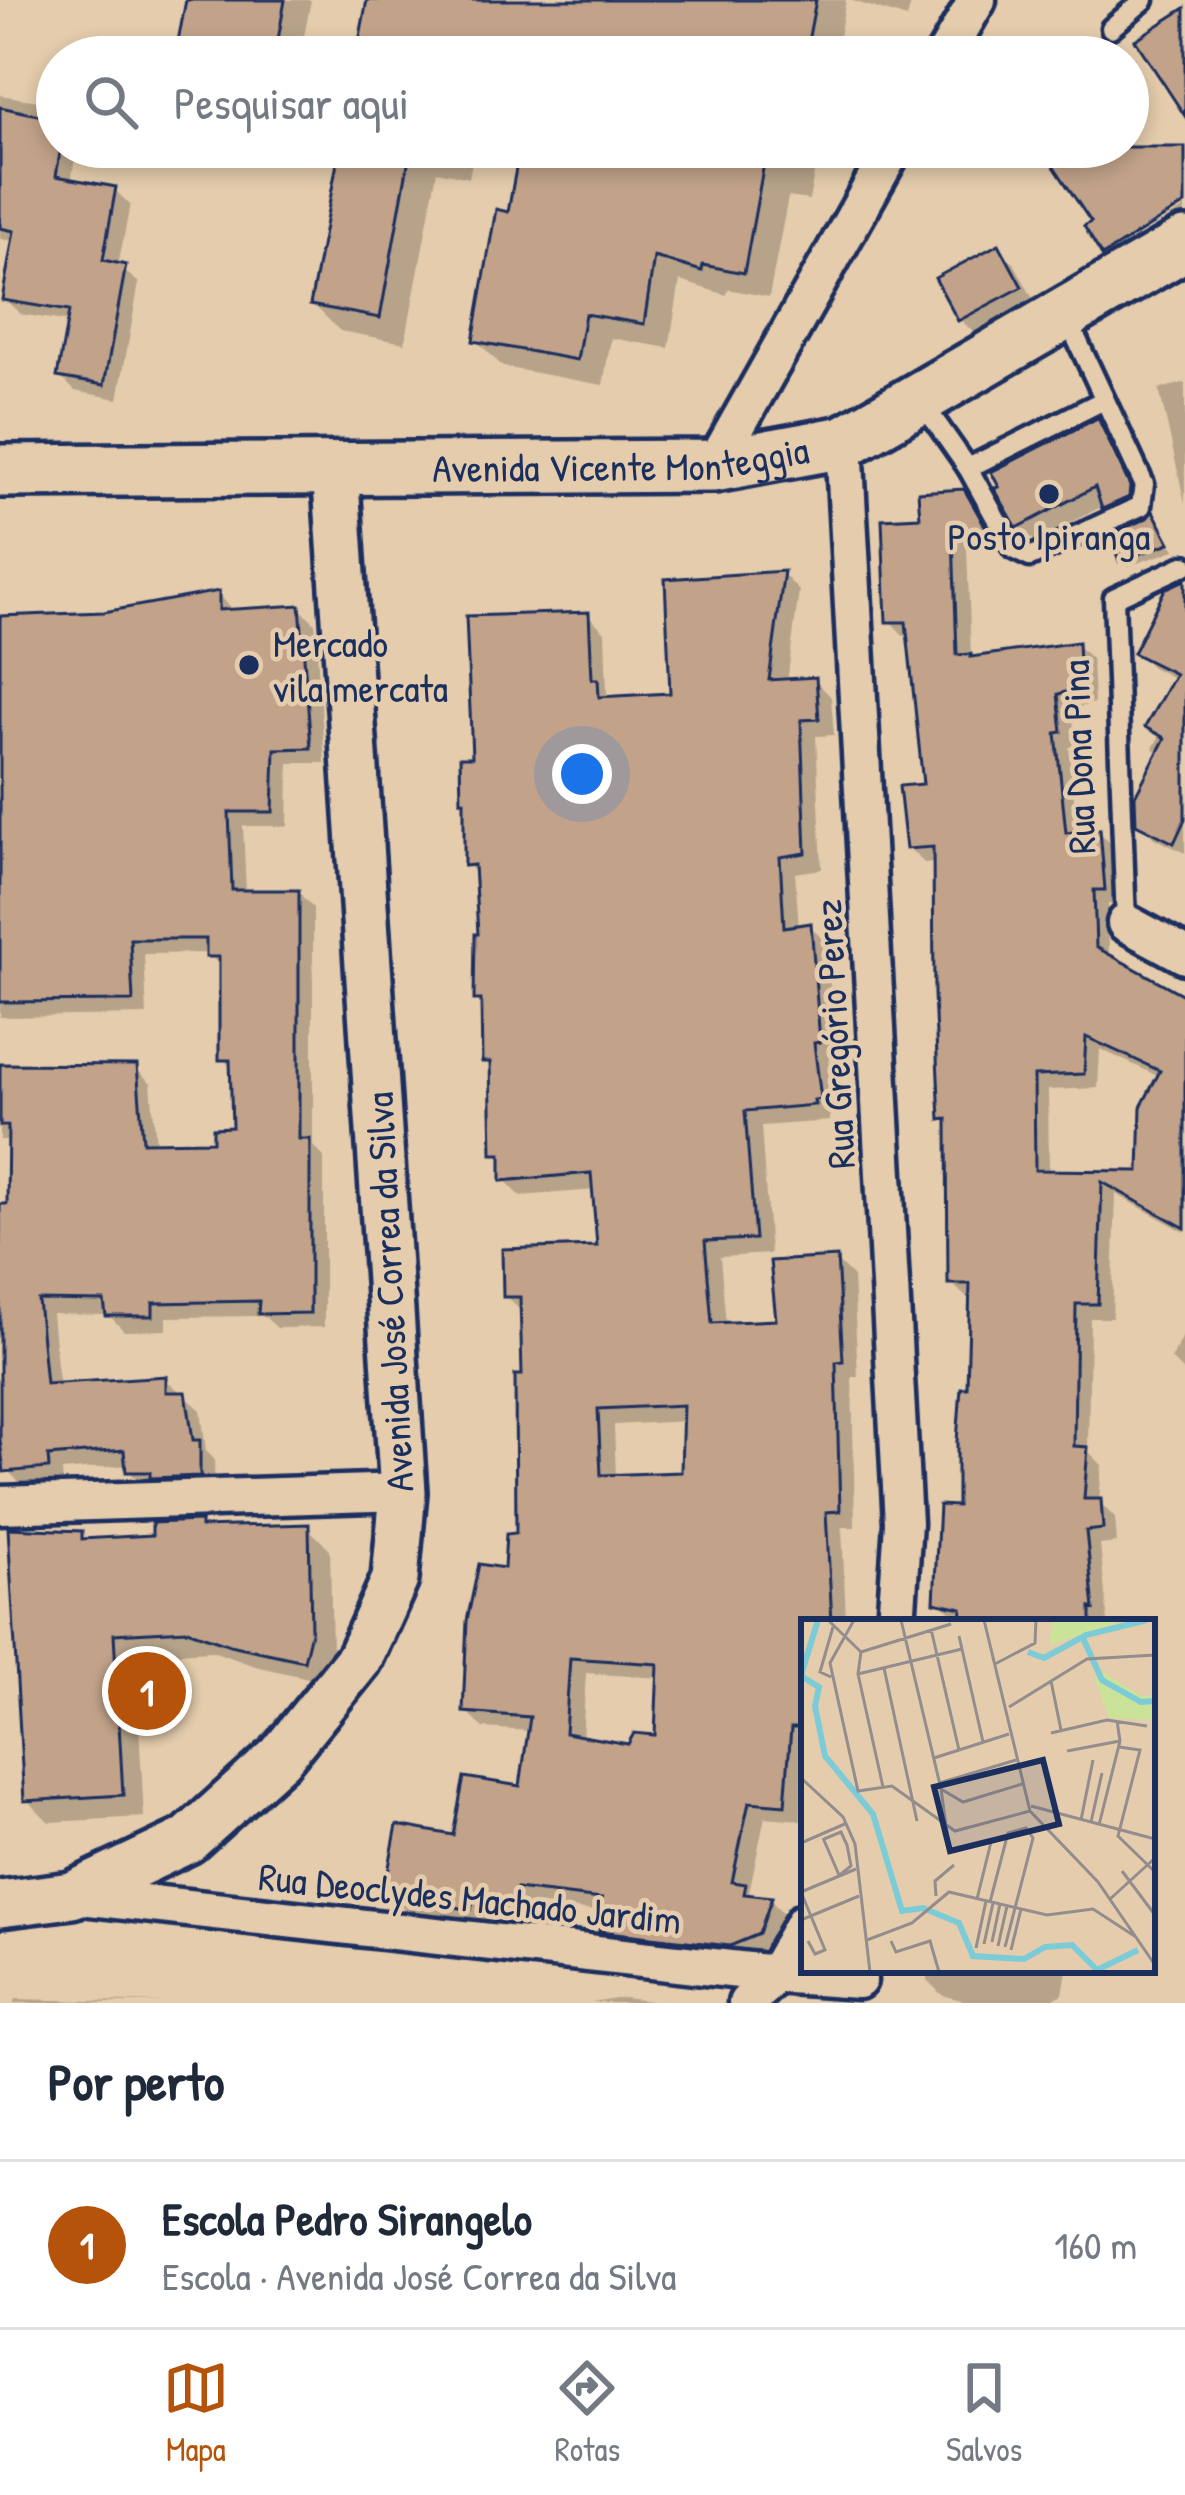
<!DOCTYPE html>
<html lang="pt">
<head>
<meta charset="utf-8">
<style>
  body { margin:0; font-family:"Patrick Hand",sans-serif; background:#f6f6f7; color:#1f2937 }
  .you { position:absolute; left:582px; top:774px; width:42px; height:42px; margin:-30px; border:9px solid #fff; border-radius:50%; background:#1a73e8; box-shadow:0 0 0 18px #1a73e833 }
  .badge { display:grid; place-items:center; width:78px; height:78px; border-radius:50%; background:#b45309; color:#fff; font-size:39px; font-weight:700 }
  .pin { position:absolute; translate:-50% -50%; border:6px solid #fff; box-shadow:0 3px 12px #0006 }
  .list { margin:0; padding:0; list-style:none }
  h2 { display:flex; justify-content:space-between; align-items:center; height:156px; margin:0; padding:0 48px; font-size:51px }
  h2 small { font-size:39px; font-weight:400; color:#747a83 }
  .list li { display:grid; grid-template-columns:78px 1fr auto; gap:36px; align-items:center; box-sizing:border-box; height:168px; padding:0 48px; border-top:3px solid #e0e1e3 }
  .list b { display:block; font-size:45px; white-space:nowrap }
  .list p { margin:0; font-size:39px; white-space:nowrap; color:#747a83 }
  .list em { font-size:39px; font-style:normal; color:#747a83 }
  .icon { flex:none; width:66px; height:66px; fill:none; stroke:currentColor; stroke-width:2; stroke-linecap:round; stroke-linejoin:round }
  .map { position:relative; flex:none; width:1185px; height:2003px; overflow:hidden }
  .search { position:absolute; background:#fff; box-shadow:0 6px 18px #0003; left:36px; right:36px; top:36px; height:132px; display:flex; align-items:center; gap:30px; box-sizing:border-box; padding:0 42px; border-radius:66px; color:#747a83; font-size:45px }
  .sheet { height:324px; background:#fff }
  nav { display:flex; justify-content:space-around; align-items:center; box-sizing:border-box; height:168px; border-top:3px solid #e0e1e3; background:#fff; font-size:33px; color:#747a83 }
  nav a { display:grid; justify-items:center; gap:6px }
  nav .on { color:#b45309 }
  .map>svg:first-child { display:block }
</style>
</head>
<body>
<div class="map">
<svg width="1185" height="2003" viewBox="0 0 1185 2003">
  <rect width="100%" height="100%" fill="#e4ccac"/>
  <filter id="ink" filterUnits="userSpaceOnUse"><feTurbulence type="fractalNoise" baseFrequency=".00833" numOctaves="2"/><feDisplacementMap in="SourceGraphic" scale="24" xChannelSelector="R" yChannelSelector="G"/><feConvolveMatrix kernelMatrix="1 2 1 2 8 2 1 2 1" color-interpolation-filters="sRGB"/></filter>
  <g filter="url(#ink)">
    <g fill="#0003" fill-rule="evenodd">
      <path d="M190,0H311L300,57H179Z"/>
      <path d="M370,0H846L835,57H359Z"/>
      <path d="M850,0H912L907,18Z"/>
      <path d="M0,95L57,104V147H77L71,182L115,190L130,205L118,266L139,283L118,399L75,391L60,376L70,322L20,314L5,299L15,241L0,239Z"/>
      <path d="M1128,142L1157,183L1185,165V244L1129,279L1105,254L1095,223L1045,147H1128ZM1178,205L1183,209L1113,253V246Z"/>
      <path d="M204,147H283L281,162Z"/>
      <path d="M343,147H475L469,178L437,171L405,343L340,331L313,304Z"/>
      <path d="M504,147H819L809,200L788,197L769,297L728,289L727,295L680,281L669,348L611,338L603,385L503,367L476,340L510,215L522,150Z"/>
      <path d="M999,248L1014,263L1035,303L975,334L960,319Z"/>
      <path d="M1185,383V503L1159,389Z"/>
      <path d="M1098,422L1113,436L1144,503L1120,522L1103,506L1034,541L1019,526Z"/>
      <path d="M963,492L979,508L1000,546L967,549L971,658L1077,645L1092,660L1094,703L1072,709L1076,746L1069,747L1078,834L1099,832L1114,847L1119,904H1108L1109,958L1185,1000V1232L1116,1194L1112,1318H1090L1088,1451L1102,1465L1099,1502L1115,1518L1117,1543L1100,1545L1108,1622H964L937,1601L960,1509L973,1298H967L951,1283L950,1126L943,1119L937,862L924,863L909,848L926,787L910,636H904L889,620L923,520ZM1100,1049L1160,1077L1142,1174L1049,1173L1048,1090L1098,1088Z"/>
      <path d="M1153,515L1175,550L1128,566L1121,559Z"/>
      <path d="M783,574L799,591L787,682L815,680L831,697L834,735L816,736L822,869L795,873L799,928L810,927L827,943L835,1058L829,1059L836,1115L829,1116L830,1121L761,1126L770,1254L720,1257L726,1325L779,1323L836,1260L853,1277L858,1377H852L855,1527H842L846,1622H804L801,1820L765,1817L749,1892L756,1898L770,1900L787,1917L775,1950L748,1962L619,1947L602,1930L604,1912L532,1904L529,1919L490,1912L488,1925L404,1909L388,1892L522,1790L531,1731L483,1728L466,1711L519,1536L523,1313L506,1296L600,1249L595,1190L520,1196L504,1179V1161L495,1153L494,1069L485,1061L484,1006L477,998L481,937L477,874L467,865L475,760L588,615L605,632L607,693L613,699L673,696ZM686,1421L684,1475L616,1477L614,1425ZM586,1673L660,1678L658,1739L630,1747L582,1739Z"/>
      <path d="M1185,583V853L1154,838L1139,822L1160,755L1153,748L1159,737L1149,727L1175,679L1152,667L1137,652Z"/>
      <path d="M218,595L233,610L299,608L315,623L325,763H289L288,826H243L246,893L298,892L313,908V1146L324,1157V1327L277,1328L264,1316L167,1317V1330L124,1331L109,1315L52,1314L59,1386L165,1379L201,1410L206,1451L214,1459L215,1490L144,1486L129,1471L128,1465L62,1471L63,1483L23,1486L7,1470L6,1446L0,1440V1207H10V1140H0V1067L135,1068L151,1083L156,1145L216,1144L235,1130L234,1070L222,1058V969L209,953L144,954L147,1015L0,1017V617L105,615Z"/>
      <path d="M1185,1332V1373L1171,1359Z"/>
      <path d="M200,1524L206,1530L308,1528L330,1550L332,1656L326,1682L255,1666L212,1651L135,1655L144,1817L49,1822L27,1800L80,1533L89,1542L155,1538Z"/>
      <path d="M928,1970H1067L1063,1994L1046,2003H973L942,1995L927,1980Z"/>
      <path d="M622,1998L671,2003H591Z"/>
      <path d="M16,1999L164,2003H15Z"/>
    </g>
    <g fill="#c2a38a" stroke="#1b2f5e" stroke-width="3" fill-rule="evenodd">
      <path d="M186,0H285L275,57H175Z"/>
      <path d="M367,0H816L805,57H356Z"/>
      <path d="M1185,8V116L1135,40Z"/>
      <path d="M0,107L57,119V147H61L56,176L116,187L103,260L126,265L104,385L57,377L69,311L2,300L14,231L0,228Z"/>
      <path d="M340,147H411L380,318L310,305Z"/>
      <path d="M520,147H767L744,273L703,265L702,271L654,257L644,324L585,314L577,360L473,341L496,209L508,212Z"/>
      <path d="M1041,147H1185V204L1102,256L1084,226L1091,222Z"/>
      <path d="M999,244L1022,287L958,321L935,278Z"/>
      <path d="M1098,418L1130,486L1129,497L1102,509L1095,487L1017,528L994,488L999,487L991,472Z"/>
      <path d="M964,489L988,531L953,535L957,655L971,654V657L1078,642L1080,688L1058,694L1062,732L1056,733L1066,833L1100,829L1105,890H1094L1096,947L1185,996V1228L1102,1182L1098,1304H1076L1074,1446L1088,1447L1084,1499H1101L1103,1529L1086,1531L1094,1609L1091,1608V1622H961L962,1608L934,1602L939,1505L957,1506V1441L961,1388H967L970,1284H948L947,1119L940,1120L934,994L933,847L906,849L899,786L923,784L906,622H886L882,519L920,517L918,492ZM1086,1037L1160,1071L1141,1107L1139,1171L1035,1170L1034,1076L1084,1074Z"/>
      <path d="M1153,511L1170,543L1119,561L1110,535L1147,518Z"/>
      <path d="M784,571L769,680L816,677L819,719L801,720L806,853L780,857L784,927L811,923L820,1042L814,1043L821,1099L814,1100L815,1105L745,1111L755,1239L705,1241L712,1323L776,1320L770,1261L837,1257L843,1361L836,1362L840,1511L826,1512L832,1622H804V1728H791L785,1805L749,1802L732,1882L746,1884L744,1894L772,1897L759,1934L730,1946L599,1931L602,1899L516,1889L513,1904L474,1897L471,1910L384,1893L397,1825L453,1835L464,1777L520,1786L530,1717L463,1712L467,1621L479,1564L504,1568L506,1534L516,1533L515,1375H522L520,1297H503L502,1249L597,1246L591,1173L501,1181V1154H492L490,1062H482L481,1000H474L475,934H478L474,865L464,866V801H461L460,757H472L466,616L589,612L592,679H598L599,697L670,693L665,579ZM683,1405L681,1472L601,1475L598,1409ZM570,1658L658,1664L655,1735L634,1733L628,1744L565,1733Z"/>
      <path d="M1185,580V819L1174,843L1136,824L1135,796L1165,738L1145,727L1175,674L1133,653L1165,589Z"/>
      <path d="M219,591V610L300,605L311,748L275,749L273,812H229L232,890H299V1139H310V1313L258,1314L259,1301L153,1303V1316H106L104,1301L38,1300L46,1384L166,1376V1392H186L193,1440H200V1476L150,1478V1472H126L124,1450L48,1456L49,1468L4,1472L0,1440V1204H7L8,1126H0V1064L137,1065L143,1142L213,1141V1128L232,1127L230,1060H219V957H206V939H130L133,1001L0,1002V616L104,612Z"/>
      <path d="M201,1521V1527L309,1524L311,1632L304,1661L230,1645L187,1630L114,1634L123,1795L24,1801L8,1528L82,1531V1539L152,1535V1523Z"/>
    </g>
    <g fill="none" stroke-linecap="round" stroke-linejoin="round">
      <defs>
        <g id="service">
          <path d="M1111,28L1144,0"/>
          <path d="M921,401L968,468L1013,549L1030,557L1141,506L1144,484L1066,316"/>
          <path d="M968,468L1102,401"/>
          <path d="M1126,923L1114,598L1185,565"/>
        </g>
        <g id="minor">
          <path d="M944,57L977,0"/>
          <path d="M844,442L903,1523L896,1622"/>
          <path d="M714,466L894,147"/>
          <path d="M1126,923L1185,955"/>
          <path d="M0,1505L403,1492"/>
          <path d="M72,1895L775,1974L858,1980"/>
          <path d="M747,2003L775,1974L804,1922"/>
        </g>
        <path id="tertiary" d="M0,1904L72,1895L188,1840L280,1757L359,1659L395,1579L403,1492L335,468"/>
        <g id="secondary">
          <path id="s1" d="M0,471L714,466L844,442L1185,244"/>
        </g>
      </defs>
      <use href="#service" stroke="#1b2f5e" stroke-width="27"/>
      <use href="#minor" stroke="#1b2f5e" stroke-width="45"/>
      <use href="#tertiary" stroke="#1b2f5e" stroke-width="54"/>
      <use href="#secondary" stroke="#1b2f5e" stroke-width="60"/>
      <use href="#service" stroke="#e4ccac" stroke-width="18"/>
      <use href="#minor" stroke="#e4ccac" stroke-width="36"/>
      <use href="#tertiary" stroke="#e4ccac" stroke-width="45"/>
      <use href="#secondary" stroke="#e4ccac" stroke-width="51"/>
    </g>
  </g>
  <g fill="#1b2f5e" stroke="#e4ccac" stroke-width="4.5">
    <circle cx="1049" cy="494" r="12"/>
    <circle cx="249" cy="665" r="12"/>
  </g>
  <g text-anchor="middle" stroke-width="9" stroke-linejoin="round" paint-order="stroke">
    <g font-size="39" fill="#1b2f5e" stroke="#e4ccac">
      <text dy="14" stroke="none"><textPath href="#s1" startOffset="621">Avenida Vicente Monteggia</textPath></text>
      <text transform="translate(1078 757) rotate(-92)" y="14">Rua Dona Pina</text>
      <text transform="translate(834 1034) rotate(-93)" y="14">Rua Gregório Perez</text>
      <text transform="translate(389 1292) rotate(-93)" y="14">Avenida José Correa da Silva</text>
      <text transform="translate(470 1898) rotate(6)" y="14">Rua Deoclydes Machado Jardim</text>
    </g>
    <g font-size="39" fill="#1b2f5e" stroke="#e4ccac">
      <text x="1049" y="550">Posto Ipiranga</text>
      <text x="273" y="657" text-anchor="start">Mercado<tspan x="273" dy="45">vila mercata</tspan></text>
    </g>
  </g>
  <g transform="translate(801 1619)">
    <rect width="354" height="354" fill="#e4ccac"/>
    <path d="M251,1H318L319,3L249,26ZM302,53L340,77L354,76V101L308,99L294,60Z" fill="#cbe398"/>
    <path fill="none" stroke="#7cccd7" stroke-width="6" d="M282,19L301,61L340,83L354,82M227,33L243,39L285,16L346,1M0,56L17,1M0,57L18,68L14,87L24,137L72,195L101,292L122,289L158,304L172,337L223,340L244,328L271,326L298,353M298,350L337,331"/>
    <path fill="none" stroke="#948d8d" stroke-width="3" d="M27,1L60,33M53,1L29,44L57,172L91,167L154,212L229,192M100,1L140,170L162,183L221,165M183,1L229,192L297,263L354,346M130,10L158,131M158,17L182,123M194,45L234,24L235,1M83,49L116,202M57,55L161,30M30,58L19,53L32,8M250,62L260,111M208,88L286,40L354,36M250,114L306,101L346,107M318,128L339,131L317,217L354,253M266,132L319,122M133,139L208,115M0,159L42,198L54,225L69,353M138,164L215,141M82,168L57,55L60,33L150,5M140,170L146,214M230,187L354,220M280,201L292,141M290,203L301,154M298,206L319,122L316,102M22,219L38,256M23,220L40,213L46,226L50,247L36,258M0,224L46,204M321,252L354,296M0,273L24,331L14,335L7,322M0,273L55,250M135,277L134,262L153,246M176,280L190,223M308,281L354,239M189,283L207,214L225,209L232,219L204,328M0,301L58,277M66,321L111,304L148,273L246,296L292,290L335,318M90,322L95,333L129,322L138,353M191,323L199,285M183,325L192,284M197,327L206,287M175,329L185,282M210,331L220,290"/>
    <path fill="#1b2f5e" fill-opacity="0.15" stroke="#1b2f5e" stroke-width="6" d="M242,141L258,205L149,232L133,168Z"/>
    <rect width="354" height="354" fill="none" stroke="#1b2f5e" stroke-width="6"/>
  </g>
</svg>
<div class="you"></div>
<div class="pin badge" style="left:147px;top:1691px">1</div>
<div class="search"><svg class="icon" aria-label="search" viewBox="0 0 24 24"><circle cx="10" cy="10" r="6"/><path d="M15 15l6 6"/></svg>Pesquisar aqui</div>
</div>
<section class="sheet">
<h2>Por perto<small></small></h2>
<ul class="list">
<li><span class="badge">1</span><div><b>Escola Pedro Sirangelo</b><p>Escola · Avenida José Correa da Silva</p></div><em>160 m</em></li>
</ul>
</section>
<nav>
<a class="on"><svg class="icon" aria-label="map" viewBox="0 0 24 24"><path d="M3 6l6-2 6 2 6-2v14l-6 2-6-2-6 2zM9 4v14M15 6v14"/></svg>Mapa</a>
<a><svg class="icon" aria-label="directions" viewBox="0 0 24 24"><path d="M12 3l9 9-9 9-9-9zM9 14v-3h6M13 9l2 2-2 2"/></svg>Rotas</a>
<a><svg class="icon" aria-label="saved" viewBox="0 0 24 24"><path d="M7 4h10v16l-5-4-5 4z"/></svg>Salvos</a>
</nav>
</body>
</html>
